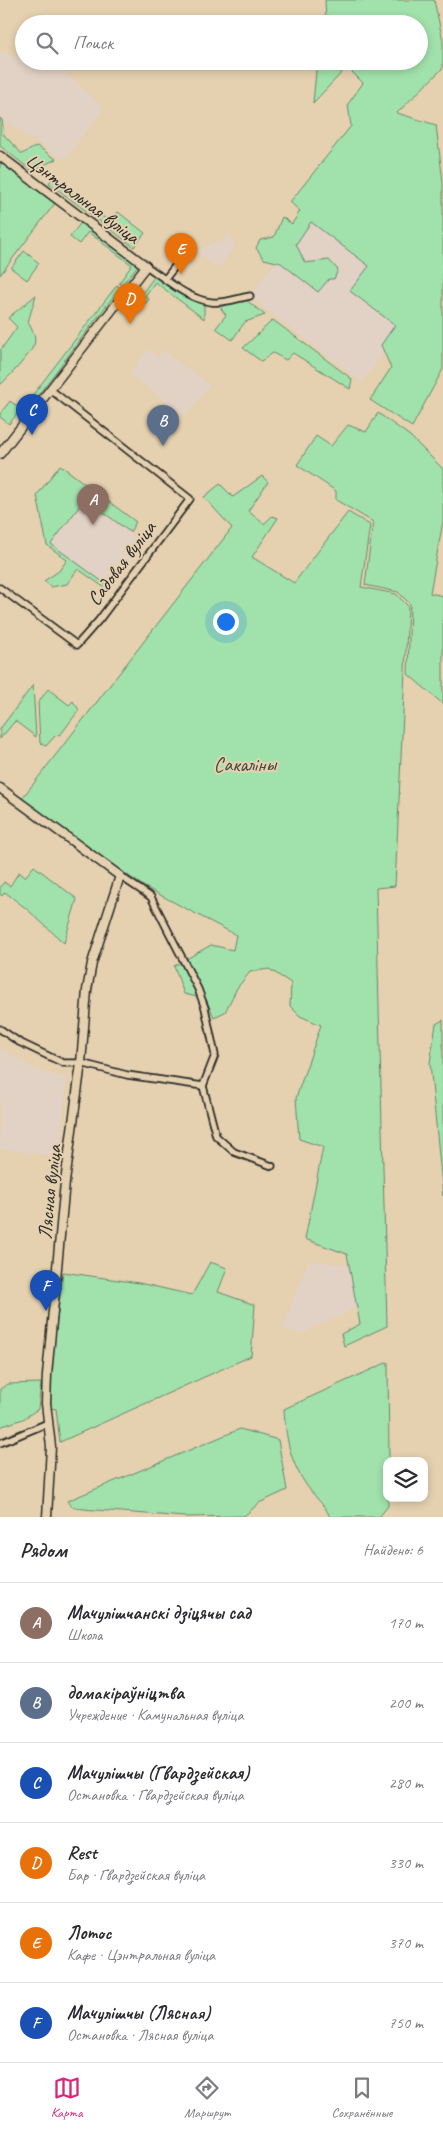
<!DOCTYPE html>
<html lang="ru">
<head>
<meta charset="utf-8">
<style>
  body { margin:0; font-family:Caveat,sans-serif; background:#f2f2f3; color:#2b2b33 }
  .controls { position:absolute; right:15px; bottom:15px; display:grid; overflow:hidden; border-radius:10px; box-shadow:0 2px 8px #0003 }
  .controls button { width:45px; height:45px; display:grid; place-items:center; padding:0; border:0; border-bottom:1px solid #e1e1e2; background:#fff; color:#2b2b33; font:25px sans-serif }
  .you { position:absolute; left:225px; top:621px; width:18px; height:18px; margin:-12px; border:4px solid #fff; border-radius:50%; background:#1a73e8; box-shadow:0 0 0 8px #1a73e833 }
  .badge { display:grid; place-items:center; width:32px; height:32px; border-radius:50%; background:#db2777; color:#fff; font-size:16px; font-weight:700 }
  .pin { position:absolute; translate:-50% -41px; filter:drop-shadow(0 1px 2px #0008) }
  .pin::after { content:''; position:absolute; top:26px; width:18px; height:15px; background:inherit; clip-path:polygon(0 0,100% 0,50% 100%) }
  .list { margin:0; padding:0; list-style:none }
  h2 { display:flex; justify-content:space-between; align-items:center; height:65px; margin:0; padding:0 20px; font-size:21px }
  h2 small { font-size:16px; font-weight:400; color:#7c7c81 }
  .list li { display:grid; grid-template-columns:32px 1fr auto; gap:15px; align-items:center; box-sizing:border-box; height:80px; padding:0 20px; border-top:1px solid #e1e1e2 }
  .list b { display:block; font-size:19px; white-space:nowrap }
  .list p { margin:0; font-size:16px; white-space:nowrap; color:#7c7c81 }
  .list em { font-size:16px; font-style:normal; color:#7c7c81 }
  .icon { flex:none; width:28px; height:28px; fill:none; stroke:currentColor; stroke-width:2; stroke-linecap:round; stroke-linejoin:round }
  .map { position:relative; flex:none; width:443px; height:1517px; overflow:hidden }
  .search { position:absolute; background:#fff; box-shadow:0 2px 8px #0003; left:15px; right:15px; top:15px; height:55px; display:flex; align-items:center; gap:12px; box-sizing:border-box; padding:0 18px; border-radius:28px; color:#7c7c81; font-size:19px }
  .sheet { height:545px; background:#fff }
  nav { display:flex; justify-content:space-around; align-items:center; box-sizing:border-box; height:70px; border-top:1px solid #e1e1e2; background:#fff; font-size:14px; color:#7c7c81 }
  nav a { display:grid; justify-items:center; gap:2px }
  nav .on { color:#db2777 }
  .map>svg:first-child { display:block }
</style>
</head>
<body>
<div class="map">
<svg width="443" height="1517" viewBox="0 0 443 1517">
  <rect width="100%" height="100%" fill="#e5d1af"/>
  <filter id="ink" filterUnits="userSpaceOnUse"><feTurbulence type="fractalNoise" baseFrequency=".02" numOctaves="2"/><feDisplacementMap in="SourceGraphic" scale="10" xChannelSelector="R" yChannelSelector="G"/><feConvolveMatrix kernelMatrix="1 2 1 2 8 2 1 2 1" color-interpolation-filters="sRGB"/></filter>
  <g filter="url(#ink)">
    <g fill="#e2d1c5">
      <path d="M24,47V61H53L104,108L64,160L0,118V51L15,57Z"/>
      <path d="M315,210L428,296L362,382L249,297Z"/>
      <path d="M230,234L236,245L218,269L196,251L218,240L220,244L226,241L224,237Z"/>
      <path d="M148,349L158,357L163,350L210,385L186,416L129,374Z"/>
      <path d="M86,500L144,544L110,587L52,544Z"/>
      <path d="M0,1048L38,1071L67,1078L59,1156L0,1149Z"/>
      <path d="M309,1260L363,1267V1305L301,1334L282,1328Z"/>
    </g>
    <g fill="#a1e2ac" stroke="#66866c">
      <path d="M325,0H434L443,41V68L397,113L436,125L443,182V369L412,427L370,400L391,368L381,345L395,325L350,291L369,266L311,222L296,244L305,263L329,260L338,270L334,279H329L318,292L281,263L264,259L256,248L260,240L274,237L282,217L292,224L300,211L290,202L351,126L348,104L363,83L347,67L313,103L317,61H419V24H320L326,20Z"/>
      <path d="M0,118L2,120L4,135L22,154L37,146L56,159L32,171L0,146Z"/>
      <path d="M0,160L56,202L0,275Z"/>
      <path d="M52,179L110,222L118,212L145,233L134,247L49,183Z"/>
      <path d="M82,221L139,264L122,285L119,283L132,265L88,232L79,244L70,237Z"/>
      <path d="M24,251L39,263L27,280L11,268Z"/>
      <path d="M155,276L187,297L204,304V319L155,282L145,296L149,299L146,303L139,297Z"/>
      <path d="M117,285L120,288L35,399L32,396Z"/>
      <path d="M36,295L28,322C31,328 37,337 34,345C29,356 9,377 0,385V351L17,327L8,318Z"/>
      <path d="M246,300L265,315L245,322L232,340L216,328L226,315L221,309L223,305Z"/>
      <path d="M273,320L352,379L350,389L293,353L286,360L273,353L261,361L243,348Z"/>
      <path d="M10,401L21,409L9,424L0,417V414Z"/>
      <path d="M378,413L410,436L443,469V521L430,593L443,596V704L408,674L410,604L398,592L365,585L373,522L336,500V491L297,465L316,436L331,446L348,425L366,432Z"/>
      <path d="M60,465L136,522L130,532L85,499L51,544L107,585L105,588L78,569L67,584L51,587L44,581L59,571L67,560L47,545L37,495Z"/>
      <path d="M262,476L268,482L248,511L264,524L272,516L278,518L252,557L294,583L348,512L370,525L361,587L396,594L408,606L395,886L376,888L387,1326L344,1346L341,1334L360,1324L347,1254L305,1239L323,1147L299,1139L296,1098L321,1025L300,1016L290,1006L291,983L269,969L250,972L237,988L225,1012L214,1017L206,999L184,994L174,966L211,945L233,950L236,935L145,887L20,801L232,528L204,497L220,484L233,497Z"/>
      <path d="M33,685L36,737L15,721L0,739V729Z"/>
      <path d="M48,689L69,705L73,701L79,710L61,734L55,736L46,746L40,743L38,703Z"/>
      <path d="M34,866L77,899L64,943L28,910L5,892L2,896L0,894V888L4,882L10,886L19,872L25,877Z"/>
      <path d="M443,1020V1196L430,1063L436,1024Z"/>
      <path d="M210,1262L227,1268L218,1292L255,1305L251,1356L60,1442L56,1409L51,1408L50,1378L63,1272L139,1283L192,1295Z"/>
      <path d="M388,1362L389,1461H387L388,1506L379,1517H330C324,1503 313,1496 305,1483C289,1459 286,1437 284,1409Z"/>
      <path d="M41,1383L38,1409L23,1419L0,1427V1389L8,1384Z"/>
      <path d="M240,1429L278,1440L287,1490L259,1503L244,1516L185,1517L83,1509L71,1506L67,1501Z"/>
    </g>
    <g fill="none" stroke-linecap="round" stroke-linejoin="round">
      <defs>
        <g id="street">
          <path d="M146,266C166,279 187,299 211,302C224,304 238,298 250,296"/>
          <path d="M165,279L188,250"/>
          <path d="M0,588L77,645L99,620L190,499L51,390"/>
          <path d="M120,876L151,897L198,989L205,1008L215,1055L203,1086L216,1136L234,1152L272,1166"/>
          <path d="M0,1029L19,1042L63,1063H81L127,1075L203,1086"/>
          <path d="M0,1443L48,1423"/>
        </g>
        <g id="secondary">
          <path d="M0,156L146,266L0,454"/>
          <path d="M0,788L120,876L92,963L87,990L81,1063L65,1182L47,1375L46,1403L51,1447L47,1517"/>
        </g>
      </defs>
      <use href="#street" stroke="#2b2b2b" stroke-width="9"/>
      <use href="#secondary" stroke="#2b2b2b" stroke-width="11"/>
      <use href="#street" stroke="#e5d1af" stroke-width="5.5"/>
      <use href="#secondary" stroke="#e5d1af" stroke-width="8"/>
    </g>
  </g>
  <g text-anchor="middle" stroke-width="4" stroke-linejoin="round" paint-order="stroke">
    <g font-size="20" fill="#2b2b2b" stroke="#e5d1af">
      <text transform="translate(83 198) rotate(37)" y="7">Цэнтральная вуліца</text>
      <text transform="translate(121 563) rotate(-53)" y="7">Садовая вуліца</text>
      <text transform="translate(49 1192) rotate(-84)" y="7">Лясная вуліца</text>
    </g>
    <g font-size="20" fill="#3d463e" stroke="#e5d1af">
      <text x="245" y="771">Сакаліны</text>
    </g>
  </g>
</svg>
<div class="controls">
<button><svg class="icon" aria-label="layers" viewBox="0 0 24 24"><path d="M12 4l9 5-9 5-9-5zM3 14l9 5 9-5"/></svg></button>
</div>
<div class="you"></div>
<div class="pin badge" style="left:93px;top:525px;background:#8d6e63">A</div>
<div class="pin badge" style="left:163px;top:446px;background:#5c6f8a">B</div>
<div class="pin badge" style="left:32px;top:435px;background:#1a4fb4">C</div>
<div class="pin badge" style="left:130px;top:324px;background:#e8710a">D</div>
<div class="pin badge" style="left:181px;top:274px;background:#e8710a">E</div>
<div class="pin badge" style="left:46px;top:1311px;background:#1a4fb4">F</div>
<div class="search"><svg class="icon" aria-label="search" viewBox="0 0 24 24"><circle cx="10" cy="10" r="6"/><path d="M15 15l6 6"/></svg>Поиск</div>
</div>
<section class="sheet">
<h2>Рядом<small>Найдено: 6</small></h2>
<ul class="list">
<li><span class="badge" style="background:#8d6e63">A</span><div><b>Мачулішчанскі дзіцячы сад</b><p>Школа</p></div><em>170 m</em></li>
<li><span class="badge" style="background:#5c6f8a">B</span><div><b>домакіраўніцтва</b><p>Учреждение · Камунальная вуліца</p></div><em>200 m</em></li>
<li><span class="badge" style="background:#1a4fb4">C</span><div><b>Мачулішчы (Гвардзейская)</b><p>Остановка · Гвардзейская вуліца</p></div><em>280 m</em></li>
<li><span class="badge" style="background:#e8710a">D</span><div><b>Rest</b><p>Бар · Гвардзейская вуліца</p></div><em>330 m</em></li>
<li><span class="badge" style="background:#e8710a">E</span><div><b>Лотос</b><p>Кафе · Цэнтральная вуліца</p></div><em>370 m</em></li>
<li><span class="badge" style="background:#1a4fb4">F</span><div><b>Мачулішчы (Лясная)</b><p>Остановка · Лясная вуліца</p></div><em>750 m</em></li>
</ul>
</section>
<nav>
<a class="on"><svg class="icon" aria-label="map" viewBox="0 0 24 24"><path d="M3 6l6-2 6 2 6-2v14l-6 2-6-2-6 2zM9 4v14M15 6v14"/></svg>Карта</a>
<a><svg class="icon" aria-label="directions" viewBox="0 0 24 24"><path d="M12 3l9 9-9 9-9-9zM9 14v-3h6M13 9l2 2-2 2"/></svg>Маршрут</a>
<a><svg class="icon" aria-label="saved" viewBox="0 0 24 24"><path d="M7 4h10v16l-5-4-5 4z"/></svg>Сохранённые</a>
</nav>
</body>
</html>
